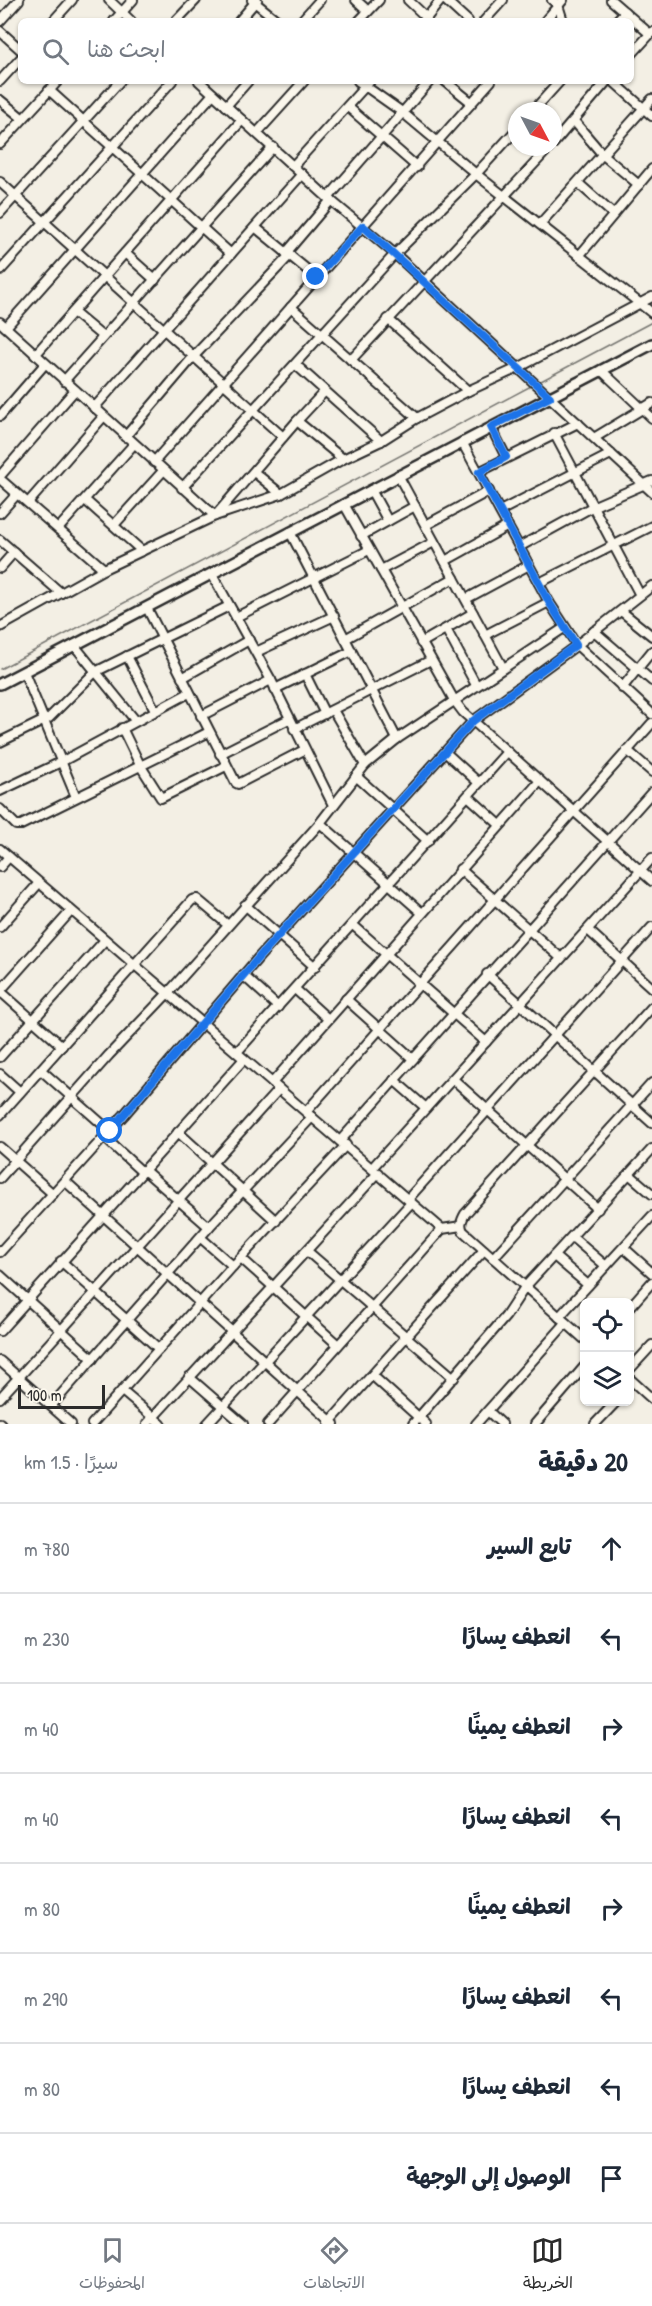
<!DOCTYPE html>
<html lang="ar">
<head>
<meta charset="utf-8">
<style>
  body { margin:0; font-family:"Patrick Hand","Playpen Sans Arabic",sans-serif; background:#f2f2f3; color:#1f2937; direction:rtl }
  .controls { position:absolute; right:18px; bottom:18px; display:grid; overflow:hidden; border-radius:9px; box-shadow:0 2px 4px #0004 }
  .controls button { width:54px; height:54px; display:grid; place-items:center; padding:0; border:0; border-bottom:2px solid #e0e1e3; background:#fff; color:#1f2937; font:30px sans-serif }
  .compass { position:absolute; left:508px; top:102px; width:54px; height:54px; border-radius:50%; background:#fff; box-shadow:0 2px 4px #0004; rotate:131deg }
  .scale { position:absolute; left:18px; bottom:15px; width:87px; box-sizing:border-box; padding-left:6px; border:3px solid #2b2b2b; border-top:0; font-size:16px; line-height:21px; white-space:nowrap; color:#2b2b2b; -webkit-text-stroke:4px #fbf7ec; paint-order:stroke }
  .stop { position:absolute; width:18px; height:18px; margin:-14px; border:4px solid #1a73e8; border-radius:50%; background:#fff }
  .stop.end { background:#1a73e8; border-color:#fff; box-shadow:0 2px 6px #0008 }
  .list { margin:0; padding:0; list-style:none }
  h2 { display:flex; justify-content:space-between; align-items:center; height:78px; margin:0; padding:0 24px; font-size:26px }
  h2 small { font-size:20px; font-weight:400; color:#747a83 }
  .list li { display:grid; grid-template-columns:39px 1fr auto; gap:18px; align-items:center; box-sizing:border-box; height:90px; padding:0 24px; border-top:2px solid #e0e1e3 }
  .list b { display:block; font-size:22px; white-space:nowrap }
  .list em { font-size:20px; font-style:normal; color:#747a83 }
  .icon { flex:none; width:33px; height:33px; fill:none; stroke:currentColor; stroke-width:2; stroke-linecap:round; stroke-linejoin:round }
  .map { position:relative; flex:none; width:652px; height:1424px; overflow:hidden; direction:ltr }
  .search { position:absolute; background:#fff; box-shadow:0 2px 4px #0004; left:18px; right:18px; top:18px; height:66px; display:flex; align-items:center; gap:15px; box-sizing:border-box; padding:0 21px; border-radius:9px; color:#747a83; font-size:22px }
  .sheet { height:798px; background:#fff }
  nav { display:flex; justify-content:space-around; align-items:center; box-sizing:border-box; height:84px; border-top:2px solid #e0e1e3; background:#fff; font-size:16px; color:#747a83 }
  nav a { display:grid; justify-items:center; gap:3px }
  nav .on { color:#2b2b2b }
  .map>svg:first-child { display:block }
</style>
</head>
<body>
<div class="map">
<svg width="652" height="1424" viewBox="0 0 652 1424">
  <rect width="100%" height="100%" fill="#f3efe4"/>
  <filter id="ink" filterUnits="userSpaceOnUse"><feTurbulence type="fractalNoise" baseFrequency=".0167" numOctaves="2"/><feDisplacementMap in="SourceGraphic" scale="12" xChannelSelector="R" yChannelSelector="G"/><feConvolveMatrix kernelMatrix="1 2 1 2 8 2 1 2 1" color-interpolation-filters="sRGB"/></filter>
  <g filter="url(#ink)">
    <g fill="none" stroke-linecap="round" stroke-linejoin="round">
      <g stroke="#787772" stroke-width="1.5">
        <path d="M541,381L652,322"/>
        <path d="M0,669L531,386"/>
      </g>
      <defs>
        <g id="minor">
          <path d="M109,0L131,21"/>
          <path d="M252,0L278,21"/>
          <path d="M356,0L368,11"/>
          <path d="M408,0L427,18"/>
          <path d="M445,0L468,21"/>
          <path d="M552,0L558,5L563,21"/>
          <path d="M611,0L650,34"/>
          <path d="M0,21L19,0"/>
          <path d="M53,21L72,0"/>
          <path d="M114,21L133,0"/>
          <path d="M176,21L196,0"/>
          <path d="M239,21L257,0"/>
          <path d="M301,21L320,0"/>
          <path d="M359,21L379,0"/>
          <path d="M424,21L441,0"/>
          <path d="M484,21L503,0"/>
          <path d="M545,21L563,0"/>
          <path d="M616,21L625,12"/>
          <path d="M0,31L21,50"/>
          <path d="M631,55L652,32"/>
          <path d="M0,81L21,58"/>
          <path d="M199,81L328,198L395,254L652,492"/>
          <path d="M358,81L402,112L476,174L652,313"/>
          <path d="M445,81L471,102"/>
          <path d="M613,81L652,116"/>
          <path d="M49,90L231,254"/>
          <path d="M0,100L22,118"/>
          <path d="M226,106L248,81"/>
          <path d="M348,107L417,167"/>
          <path d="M533,111L560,81"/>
          <path d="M574,121L603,155L639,185"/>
          <path d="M257,133L304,81"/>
          <path d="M0,144L58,81"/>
          <path d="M553,144L607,81"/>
          <path d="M293,166L370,81"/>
          <path d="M0,182L283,437"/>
          <path d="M578,183L613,214"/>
          <path d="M328,198L430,81"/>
          <path d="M0,213L120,81"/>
          <path d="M540,224L652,99"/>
          <path d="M255,227L316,277"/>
          <path d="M125,253L155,280"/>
          <path d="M286,253L331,200"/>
          <path d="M579,256L652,169"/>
          <path d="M0,271L172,81"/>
          <path d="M291,307L417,418"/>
          <path d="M73,312L103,337"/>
          <path d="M388,319L468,391"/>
          <path d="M0,322L215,516L297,421"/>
          <path d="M6,327L213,94"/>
          <path d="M35,355L242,120"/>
          <path d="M351,360L550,147"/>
          <path d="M296,365L381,441"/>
          <path d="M601,370L652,418"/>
          <path d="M64,381L273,147"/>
          <path d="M325,391L297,421L343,459"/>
          <path d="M94,408L302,174"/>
          <path d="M0,416L45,364"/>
          <path d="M491,427L506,457"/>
          <path d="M554,433L640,595"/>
          <path d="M125,437L194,356L290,255"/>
          <path d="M594,438L652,403"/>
          <path d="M462,442L549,602L577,645L652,586"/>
          <path d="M154,462L491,81"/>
          <path d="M254,472L281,494"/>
          <path d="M479,472L578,423"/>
          <path d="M398,475L503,668"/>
          <path d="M0,476L75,390"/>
          <path d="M0,479L104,569"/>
          <path d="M182,488L395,254L476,174L517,129"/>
          <path d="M371,490L388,521"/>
          <path d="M85,500L142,551"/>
          <path d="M28,503L103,417"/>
          <path d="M344,504L454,700L463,712L652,881"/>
          <path d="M500,511L611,454"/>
          <path d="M0,513L17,494"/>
          <path d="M114,525L163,471"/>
          <path d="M426,525L489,491"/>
          <path d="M58,529L134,444"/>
          <path d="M290,532L397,739"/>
          <path d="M361,536L415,506"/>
          <path d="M0,540L61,593"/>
          <path d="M519,547L592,507L652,481"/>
          <path d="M445,561L508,526"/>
          <path d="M0,568L14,552"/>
          <path d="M381,570L434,542"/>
          <path d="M212,574L271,680L333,805"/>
          <path d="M539,583L652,526"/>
          <path d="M466,599L529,565"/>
          <path d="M147,608L236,783L238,784L304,750"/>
          <path d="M621,611L652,636"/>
          <path d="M236,617L369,550"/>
          <path d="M0,627L104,569L215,516L281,494L343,459L381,441L417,418L468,391L518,368L652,297"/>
          <path d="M446,629L476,685"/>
          <path d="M594,631L652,681"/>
          <path d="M485,635L549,602"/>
          <path d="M345,639L454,578"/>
          <path d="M421,643L473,613"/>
          <path d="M74,645L135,720"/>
          <path d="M256,652L334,616"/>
          <path d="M127,656L155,710"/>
          <path d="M24,672L76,797"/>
          <path d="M305,674L325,714"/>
          <path d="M182,678L249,640"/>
          <path d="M622,688L652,651"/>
          <path d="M275,689L352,651"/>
          <path d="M333,710L365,765"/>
          <path d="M201,716L271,680"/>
          <path d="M122,728L140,765L161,798L226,766"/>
          <path d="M294,729L431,660"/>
          <path d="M0,742L49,718L95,672L229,606"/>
          <path d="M627,750L652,772"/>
          <path d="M445,752L479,783"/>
          <path d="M220,754L289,719"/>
          <path d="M356,776L428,841"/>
          <path d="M0,791L61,762L189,693"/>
          <path d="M468,796L500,825"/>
          <path d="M0,809L16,825H21L209,732"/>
          <path d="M320,823L422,913"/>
          <path d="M0,849L442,1229"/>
          <path d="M0,867L9,857"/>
          <path d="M460,869L561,958"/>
          <path d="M245,905L315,967"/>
          <path d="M353,925L486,1042"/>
          <path d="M0,927L39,883"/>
          <path d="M588,930L652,988"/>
          <path d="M487,974L652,1123"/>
          <path d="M243,975L278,1007"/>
          <path d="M295,989L328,1019"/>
          <path d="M0,991L71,911"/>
          <path d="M0,991L62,1046"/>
          <path d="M346,999L413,1059"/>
          <path d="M237,1052L507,752"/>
          <path d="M0,1057L105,940"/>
          <path d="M41,1070L110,1131"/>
          <path d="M0,1074L20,1092"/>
          <path d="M453,1079L598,1209"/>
          <path d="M394,1080L426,1108"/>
          <path d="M272,1083L540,781"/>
          <path d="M306,1112L652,723"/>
          <path d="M0,1115L192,900L197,899L228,925"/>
          <path d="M178,1132L276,1221"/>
          <path d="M104,1137L142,1172"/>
          <path d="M340,1141L652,792"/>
          <path d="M0,1147L53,1194"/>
          <path d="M372,1168L652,858"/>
          <path d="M144,1170L209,1227"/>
          <path d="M629,1174L652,1194"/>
          <path d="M0,1178L109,1055L168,993L320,823L365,765L397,739L564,628"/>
          <path d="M65,1181L334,1424"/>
          <path d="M408,1199L652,927"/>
          <path d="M572,1237L606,1266"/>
          <path d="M201,1238L233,1266"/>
          <path d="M624,1248L652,1273"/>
          <path d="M307,1251L454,1378"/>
          <path d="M0,1252L124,1115L259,957L473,721L577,645L652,714"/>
          <path d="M554,1256L588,1285"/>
          <path d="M241,1258L338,1345"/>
          <path d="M493,1258L652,1083"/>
          <path d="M61,1261L159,1349"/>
          <path d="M0,1275L93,1359"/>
          <path d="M630,1307L652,1282"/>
          <path d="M559,1317L652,1216"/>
          <path d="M0,1331L244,1059"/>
          <path d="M584,1339L463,1231C460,1225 461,1221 465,1214L652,1007"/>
          <path d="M0,1361L71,1424"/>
          <path d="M630,1369L652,1345"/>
          <path d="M373,1376L426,1424"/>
          <path d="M189,1377L243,1424"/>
          <path d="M630,1379L652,1399"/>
          <path d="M122,1391L161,1424"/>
          <path d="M0,1398L279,1089"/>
          <path d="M51,1406L209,1227L312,1117"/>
          <path d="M488,1411L502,1424"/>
          <path d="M0,1423L1,1424"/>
          <path d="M329,1423L484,1250"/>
          <path d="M92,1424L233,1266L346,1145"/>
          <path d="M147,1424L378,1173"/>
          <path d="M207,1424L411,1203"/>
          <path d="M268,1424L442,1229L461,1226"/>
          <path d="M413,1424L506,1316L525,1287L652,1149"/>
          <path d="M476,1424L566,1323"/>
          <path d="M535,1424L584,1367"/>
          <path d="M595,1424L616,1402"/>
        </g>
        <path id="major" d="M0,684L652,344"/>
      </defs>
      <use href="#minor" stroke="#2b2b2b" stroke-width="12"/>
      <use href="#major" stroke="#2b2b2b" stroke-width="14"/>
      <use href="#minor" stroke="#fbf7ec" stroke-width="8"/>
      <use href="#major" stroke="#fbf7ec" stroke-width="9"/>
    </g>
  </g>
  <g fill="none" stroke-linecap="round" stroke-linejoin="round" filter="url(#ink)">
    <path stroke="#1a73e8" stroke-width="8" d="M110,1131L259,957L473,721L576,645L549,602L479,472L506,457L491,427L550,397L363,226L316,277"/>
  </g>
</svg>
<div class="controls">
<button><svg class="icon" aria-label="locate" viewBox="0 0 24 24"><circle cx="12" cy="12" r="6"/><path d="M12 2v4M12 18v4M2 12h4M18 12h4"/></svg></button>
<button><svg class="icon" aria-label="layers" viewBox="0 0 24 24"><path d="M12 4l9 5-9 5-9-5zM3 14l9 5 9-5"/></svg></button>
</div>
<svg class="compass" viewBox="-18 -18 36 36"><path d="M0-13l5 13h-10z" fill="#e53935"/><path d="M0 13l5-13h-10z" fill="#747a83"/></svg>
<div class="scale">100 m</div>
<div class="stop" style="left:110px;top:1131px"></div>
<div class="stop end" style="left:316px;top:277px"></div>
<div class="search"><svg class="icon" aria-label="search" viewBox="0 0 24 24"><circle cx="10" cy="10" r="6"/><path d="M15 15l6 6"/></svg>ابحث هنا</div>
</div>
<section class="sheet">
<h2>20 دقيقة<small>سيرًا · 1.5 km</small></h2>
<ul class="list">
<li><svg class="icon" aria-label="ahead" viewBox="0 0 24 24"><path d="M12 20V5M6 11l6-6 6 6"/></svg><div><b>تابع السير</b></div><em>780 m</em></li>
<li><svg class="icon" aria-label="left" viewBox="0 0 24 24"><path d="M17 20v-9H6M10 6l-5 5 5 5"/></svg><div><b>انعطف يسارًا</b></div><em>230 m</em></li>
<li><svg class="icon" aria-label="right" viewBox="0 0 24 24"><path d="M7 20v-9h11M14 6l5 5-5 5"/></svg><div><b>انعطف يمينًا</b></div><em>40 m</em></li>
<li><svg class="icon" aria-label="left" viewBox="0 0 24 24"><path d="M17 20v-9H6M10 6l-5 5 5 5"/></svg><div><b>انعطف يسارًا</b></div><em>40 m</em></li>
<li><svg class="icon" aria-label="right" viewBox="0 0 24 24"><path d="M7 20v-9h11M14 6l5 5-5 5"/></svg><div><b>انعطف يمينًا</b></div><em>80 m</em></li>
<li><svg class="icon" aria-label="left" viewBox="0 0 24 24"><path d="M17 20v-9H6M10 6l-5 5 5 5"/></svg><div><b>انعطف يسارًا</b></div><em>290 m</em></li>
<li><svg class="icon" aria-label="left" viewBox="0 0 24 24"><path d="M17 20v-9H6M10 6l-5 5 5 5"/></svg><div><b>انعطف يسارًا</b></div><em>80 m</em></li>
<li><svg class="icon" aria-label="arrive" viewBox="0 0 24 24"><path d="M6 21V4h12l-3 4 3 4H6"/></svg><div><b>الوصول إلى الوجهة</b></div></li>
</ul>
</section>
<nav>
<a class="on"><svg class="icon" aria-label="map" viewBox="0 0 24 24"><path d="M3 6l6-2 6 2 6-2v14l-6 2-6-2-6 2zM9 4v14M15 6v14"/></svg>الخريطة</a>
<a><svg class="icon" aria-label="directions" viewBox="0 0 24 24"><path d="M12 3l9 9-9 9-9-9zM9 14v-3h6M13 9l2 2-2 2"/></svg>الاتجاهات</a>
<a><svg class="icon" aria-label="saved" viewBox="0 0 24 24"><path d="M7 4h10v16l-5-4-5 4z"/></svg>المحفوظات</a>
</nav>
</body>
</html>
